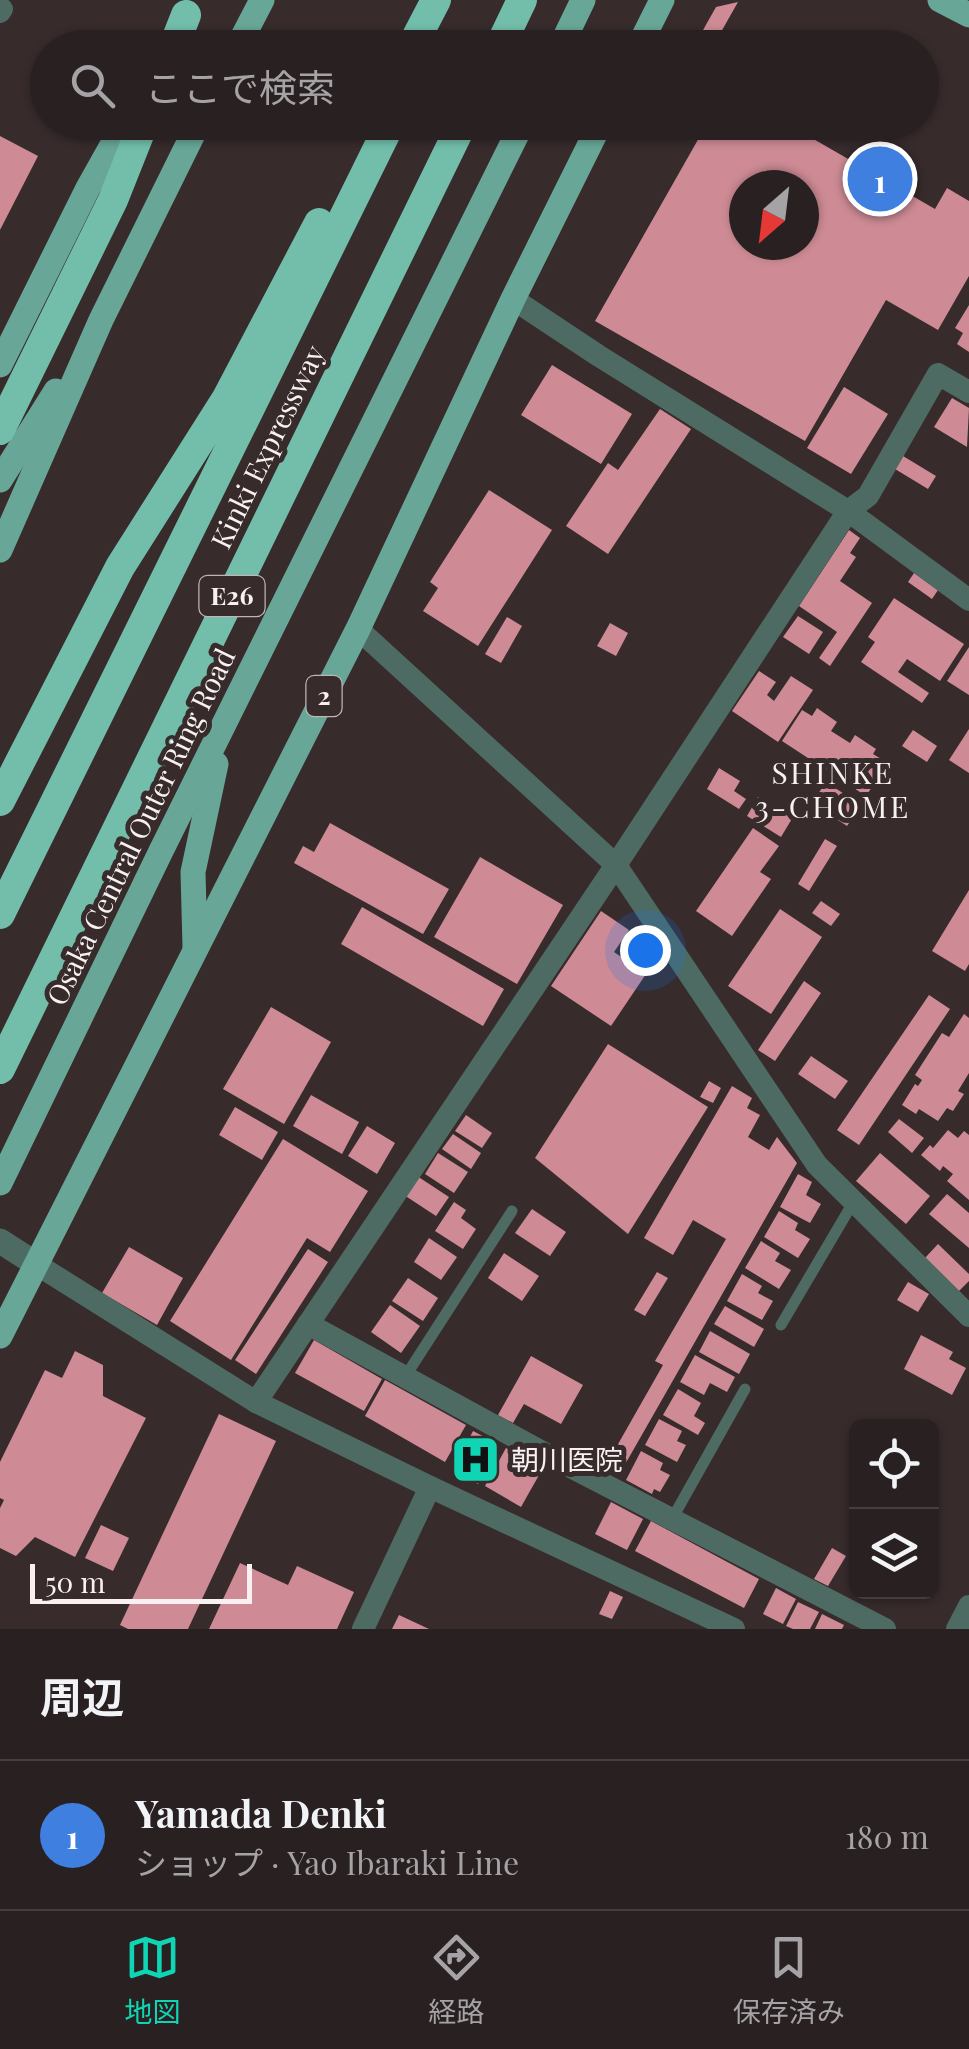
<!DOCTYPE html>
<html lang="ja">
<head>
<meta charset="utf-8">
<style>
  body { margin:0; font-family:"Playfair Display","Noto Sans JP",serif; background:#352d2e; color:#f1f3f6 }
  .controls { position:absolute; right:30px; bottom:30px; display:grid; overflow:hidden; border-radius:15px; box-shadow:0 2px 8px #0004 }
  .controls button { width:90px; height:90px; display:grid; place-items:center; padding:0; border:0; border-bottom:2px solid #453e3f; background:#292021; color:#f1f3f6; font:50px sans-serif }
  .compass { position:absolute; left:729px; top:170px; width:90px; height:90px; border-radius:50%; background:#292021; box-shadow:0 2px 8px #0004; rotate:208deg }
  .scale { position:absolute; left:30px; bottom:25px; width:222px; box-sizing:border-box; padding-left:10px; border:5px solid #f8f0f1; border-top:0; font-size:28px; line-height:35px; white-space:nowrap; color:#f8f0f1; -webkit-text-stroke:8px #372b2c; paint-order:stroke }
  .you { position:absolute; left:645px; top:950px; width:35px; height:35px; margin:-25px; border:8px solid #fff; border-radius:50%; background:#1a73e8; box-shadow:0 0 0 15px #1a73e833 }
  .badge { display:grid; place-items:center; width:65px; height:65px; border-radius:50%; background:#10d5b4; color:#fff; font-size:32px; font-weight:700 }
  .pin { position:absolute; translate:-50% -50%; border:5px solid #fff; box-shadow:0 2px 10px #0006 }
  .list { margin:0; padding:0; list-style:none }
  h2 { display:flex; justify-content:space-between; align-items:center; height:130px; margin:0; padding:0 40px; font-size:42px }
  h2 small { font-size:32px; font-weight:400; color:#a5a3a5 }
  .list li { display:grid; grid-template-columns:65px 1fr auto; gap:30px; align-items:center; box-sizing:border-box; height:150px; padding:0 40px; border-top:2px solid #453e3f }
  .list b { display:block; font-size:38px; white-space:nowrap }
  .list p { margin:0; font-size:32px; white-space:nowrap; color:#a5a3a5 }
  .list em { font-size:32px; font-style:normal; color:#a5a3a5 }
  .icon { flex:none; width:55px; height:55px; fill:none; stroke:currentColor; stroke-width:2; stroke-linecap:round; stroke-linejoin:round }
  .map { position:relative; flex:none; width:969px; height:1629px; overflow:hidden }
  .search { position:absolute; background:#292021; box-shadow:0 2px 8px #0004; left:30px; right:30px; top:30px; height:110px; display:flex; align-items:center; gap:25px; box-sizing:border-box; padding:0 35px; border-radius:55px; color:#a5a3a5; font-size:38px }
  .sheet { height:280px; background:#292021 }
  nav { display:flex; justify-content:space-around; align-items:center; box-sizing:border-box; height:140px; border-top:2px solid #453e3f; background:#292021; font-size:28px; color:#a5a3a5 }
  nav a { display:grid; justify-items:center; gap:5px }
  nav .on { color:#10d5b4 }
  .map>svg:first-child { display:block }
</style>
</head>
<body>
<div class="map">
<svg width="969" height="1629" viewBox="0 0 969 1629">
  <rect width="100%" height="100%" fill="#372b2c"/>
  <g fill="#ce8b95" fill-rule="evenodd">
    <path d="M738,2L712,48H693L716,7Z"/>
    <path d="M708,122H784L935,209L947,188L969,201V276L938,330L886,300L805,441L595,321ZM744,185H804V245H744Z"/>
    <path d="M0,136L38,156L0,230Z"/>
    <path d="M969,305V352L957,344L963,333L955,328Z"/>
    <path d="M552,365L632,414L601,464L521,415Z"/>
    <path d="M844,387L888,414L851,474L807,448Z"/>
    <path d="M952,398L969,408L967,447L934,427Z"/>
    <path d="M660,409L691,429L608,554L566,526L608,463L618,470Z"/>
    <path d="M903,456L936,476L928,489L895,469Z"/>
    <path d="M489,490L552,530L478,646L423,611L438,588L430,582Z"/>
    <path d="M849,530L860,538L850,553L856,557L840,581L872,603L830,666L819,658L837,632L799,606Z"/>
    <path d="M914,573L938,590L932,599L908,582Z"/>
    <path d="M894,598L964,644L940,681L907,659L898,672L929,693L922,703L861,662L875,642L868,637Z"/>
    <path d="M798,616L823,632L809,654L783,637Z"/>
    <path d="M507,617L522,626L501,663L485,654Z"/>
    <path d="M610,623L628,633L616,656L597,646Z"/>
    <path d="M969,647V695L947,681Z"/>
    <path d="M759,671L776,682L767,695L774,701L791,676L813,690L778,742L732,711Z"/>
    <path d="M817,708L837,722L831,731L850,743L855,735L876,749L873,754L888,763L866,796L782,741L802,710L812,716Z"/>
    <path d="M969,729V773L949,760Z"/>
    <path d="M913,730L937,746L927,762L902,746Z"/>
    <path d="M719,768L740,781L734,791L746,799L739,809L707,789Z"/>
    <path d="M826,782L861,805L847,826L812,803Z"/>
    <path d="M758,797L793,817L781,837L747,816Z"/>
    <path d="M330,823L449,889L423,934L294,863L303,846L314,852Z"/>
    <path d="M753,828L779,846L760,872L771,879L732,936L696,911Z"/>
    <path d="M825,839L837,846L809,891L798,884Z"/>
    <path d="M480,857L563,905L517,984L434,937Z"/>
    <path d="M969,890V964L965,971L932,951Z"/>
    <path d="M821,901L840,914L831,926L812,913Z"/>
    <path d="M362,907L504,989L483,1026L341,944Z"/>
    <path d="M780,909L822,937L771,1014L728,986Z"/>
    <path d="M601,911L629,930L614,952L646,974L611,1026L551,986Z"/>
    <path d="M804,981L821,993L775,1061L758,1050Z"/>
    <path d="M929,995L950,1009L859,1145L837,1130Z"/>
    <path d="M271,1007L331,1042L284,1124L223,1089Z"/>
    <path d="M964,1014L969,1018V1073L958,1091L964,1094L953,1111L947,1108L938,1121L919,1109L916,1114L902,1105L915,1084L918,1086L922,1080L915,1075L942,1033L949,1037Z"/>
    <path d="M608,1044L708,1107L628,1234L535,1158Z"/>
    <path d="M811,1056L848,1081L835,1099L798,1074Z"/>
    <path d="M709,1081L721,1088L713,1103L700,1097Z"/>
    <path d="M732,1086L752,1098L747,1108L760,1115L748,1137L769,1150L777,1137L797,1163L619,1475L605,1467L663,1365L655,1361L726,1239L693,1220L673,1255L644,1238Z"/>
    <path d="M311,1095L359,1122L342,1154L293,1126Z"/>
    <path d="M235,1107L278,1132L262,1160L219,1135Z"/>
    <path d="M466,1115L492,1133L482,1148L455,1131Z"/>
    <path d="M899,1119L924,1138L912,1153L888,1132Z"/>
    <path d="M367,1126L395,1143L377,1174L348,1156Z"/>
    <path d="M948,1130L958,1138L964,1131L969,1135V1200L947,1181L953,1174L943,1166L940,1171L921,1155L930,1145L933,1148Z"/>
    <path d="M453,1134L481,1153L471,1169L442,1149Z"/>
    <path d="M283,1139L368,1191L330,1252L307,1238L231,1360L170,1321Z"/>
    <path d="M438,1153L468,1172L454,1193L425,1174Z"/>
    <path d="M880,1153L930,1196L906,1224L856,1181Z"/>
    <path d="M798,1174L812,1182L806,1195L821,1204L810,1223L780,1207Z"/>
    <path d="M417,1176L449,1197L436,1216L404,1195Z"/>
    <path d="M947,1194L969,1213V1248L929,1214Z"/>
    <path d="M454,1202L466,1210L461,1218L476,1229L463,1249L435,1231Z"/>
    <path d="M532,1209L566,1232L550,1256L515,1233Z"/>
    <path d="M779,1211L798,1223L795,1230L810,1239L798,1258L764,1237Z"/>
    <path d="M429,1238L457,1257L441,1280L414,1262Z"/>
    <path d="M761,1241L780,1253L775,1261L791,1270L779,1289L745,1268Z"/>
    <path d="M938,1244L969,1274V1281L959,1291L925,1258Z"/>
    <path d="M129,1247L183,1278L157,1325L102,1293Z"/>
    <path d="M308,1249L328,1262L256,1374L235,1360Z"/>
    <path d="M504,1253L539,1276L522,1301L488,1278Z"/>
    <path d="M657,1272L668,1278L645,1316L634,1310Z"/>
    <path d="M742,1274L762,1286L758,1293L773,1301L762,1320L727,1301Z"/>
    <path d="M408,1278L438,1298L423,1321L392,1301Z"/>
    <path d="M908,1282L929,1294L918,1312L897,1300Z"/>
    <path d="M390,1305L420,1326L401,1353L371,1332Z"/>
    <path d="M725,1306L764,1329L754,1347L714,1324Z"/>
    <path d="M710,1331L750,1354L739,1374L699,1352Z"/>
    <path d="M921,1335L953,1352L949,1359L966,1368L952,1395L904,1369Z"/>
    <path d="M314,1340L382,1379L364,1411L295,1373Z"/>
    <path d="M75,1351L103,1365V1396L146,1418L75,1557L35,1537L16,1556L0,1548V1508L4,1500L0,1498V1462L45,1370L62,1378Z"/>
    <path d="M695,1355L735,1377L727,1392L710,1383L704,1395L680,1382Z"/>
    <path d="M531,1356L583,1385L561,1424L524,1404L513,1423L498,1415Z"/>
    <path d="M385,1380L466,1425L445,1462L365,1416Z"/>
    <path d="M678,1389L701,1403L694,1416L705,1423L698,1435L663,1415Z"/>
    <path d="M219,1414L276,1441L188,1629H128L120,1625Z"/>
    <path d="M659,1419L682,1431L677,1441L686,1445L677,1462L645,1445Z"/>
    <path d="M473,1431L498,1444L478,1484L452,1472Z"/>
    <path d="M506,1448L543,1468L521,1507L485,1486Z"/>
    <path d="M641,1451L663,1463L660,1470L670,1475L660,1492L654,1489L652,1494L626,1480Z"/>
    <path d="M611,1502L643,1519L627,1550L595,1534Z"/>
    <path d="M651,1521L759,1579L744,1608L635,1551Z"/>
    <path d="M101,1525L129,1538L113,1571L85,1558Z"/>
    <path d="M832,1548L846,1556L828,1586L814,1579Z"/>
    <path d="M240,1563L288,1585L297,1566L354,1592L337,1629H209Z"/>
    <path d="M776,1588L796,1599L783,1624L763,1614Z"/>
    <path d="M610,1591L623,1597L612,1619L599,1614Z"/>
    <path d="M798,1602L819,1612L810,1629H793L786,1626Z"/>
    <path d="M822,1614L844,1625L842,1629H815Z"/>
    <path d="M399,1615L429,1629H392Z"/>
  </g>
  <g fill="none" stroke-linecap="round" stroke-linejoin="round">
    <g stroke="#4e6b63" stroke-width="11">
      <path d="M781,1325L854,1201"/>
      <path d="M405,1377L512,1211"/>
      <path d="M672,1519L745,1389"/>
    </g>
    <g stroke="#4e6b63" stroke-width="22">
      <path d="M0,8L2,9L0,12"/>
      <path d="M513,299L599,356L848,511L969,600"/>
      <path d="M358,629L616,865L817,1165L969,1316"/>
      <path d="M36,1264L256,1402L430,1487L734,1629"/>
      <path d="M308,1324L555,1459L885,1629"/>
      <path d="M256,1402L616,865L848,511L868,496L938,374L969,392"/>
      <path d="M363,1629L430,1487"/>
      <path d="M957,1629L969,1606"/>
    </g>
    <path stroke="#4e6b63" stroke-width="25" d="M0,1241L36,1264"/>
    <g stroke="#68a797" stroke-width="25">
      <path d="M940,0L969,15"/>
      <path d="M237,48L262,0"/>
      <path d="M560,48L583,0"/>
      <path d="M638,48L662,0"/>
      <path d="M0,365L88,188L125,122"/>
      <path d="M0,480L56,391"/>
      <path d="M0,550L101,320L199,122"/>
      <path d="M195,947L193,872L216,764"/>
      <path d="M0,1183L161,851L523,122"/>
      <path d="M0,1336L358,629L513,299L601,122"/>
    </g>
    <g stroke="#72beab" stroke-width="30">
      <path d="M173,48L186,15"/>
      <path d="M411,48L436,0"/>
      <path d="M499,48L522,0"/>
      <path d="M0,430L113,200L144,122"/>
      <path d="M0,801L120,567L227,398L319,223"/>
      <path d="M0,914L391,122"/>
      <path d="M0,1069L463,122"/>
    </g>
  </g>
  <defs>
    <symbol id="hospital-square" viewBox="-11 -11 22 22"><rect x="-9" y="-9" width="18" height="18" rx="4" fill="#10d5b4" stroke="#372b2c"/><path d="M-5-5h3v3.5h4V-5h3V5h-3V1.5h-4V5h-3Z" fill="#111"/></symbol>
  </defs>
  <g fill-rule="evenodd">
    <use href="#hospital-square" x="448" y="1432" width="55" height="55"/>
  </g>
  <g text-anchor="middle" stroke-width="10" stroke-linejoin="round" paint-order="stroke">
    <g fill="#372b2c" stroke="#beb5b6" stroke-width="2.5">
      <rect x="199.5" y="576" width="65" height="40" rx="8"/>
      <rect x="306.5" y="676" width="35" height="40" rx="8"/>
    </g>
    <g font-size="25" font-weight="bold" fill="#f8f0f1">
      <text x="232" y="605">E26</text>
      <text x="324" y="705">2</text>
    </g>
    <g font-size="28" fill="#f8f0f1" stroke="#372b2c">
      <text transform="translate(268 447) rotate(-64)" y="10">Kinki Expressway</text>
      <text transform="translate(141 827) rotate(-64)" y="10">Osaka Central Outer Ring Road</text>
    </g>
    <g font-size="28" fill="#f8f0f1" stroke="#372b2c" text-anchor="start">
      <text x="511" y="1470">朝川医院</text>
    </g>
    <g font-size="30" letter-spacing="2.5" fill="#f8f0f1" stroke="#372b2c">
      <text x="833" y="784">SHINKE<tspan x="833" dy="34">3-CHOME</tspan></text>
    </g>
  </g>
</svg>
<div class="controls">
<button><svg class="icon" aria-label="locate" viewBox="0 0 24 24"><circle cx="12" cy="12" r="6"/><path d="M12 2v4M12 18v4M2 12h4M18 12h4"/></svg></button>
<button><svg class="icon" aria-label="layers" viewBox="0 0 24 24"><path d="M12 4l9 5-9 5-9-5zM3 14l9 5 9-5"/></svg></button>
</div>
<svg class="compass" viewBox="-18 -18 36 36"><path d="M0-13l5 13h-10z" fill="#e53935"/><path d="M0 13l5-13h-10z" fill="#a5a3a5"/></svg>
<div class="scale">50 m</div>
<div class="you"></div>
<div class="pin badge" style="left:880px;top:179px;background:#3f7fe0">1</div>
<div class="search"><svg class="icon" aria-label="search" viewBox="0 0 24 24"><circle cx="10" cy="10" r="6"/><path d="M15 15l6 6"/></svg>ここで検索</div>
</div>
<section class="sheet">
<h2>周辺<small></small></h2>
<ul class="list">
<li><span class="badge" style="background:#3f7fe0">1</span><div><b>Yamada Denki</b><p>ショップ · Yao Ibaraki Line</p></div><em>180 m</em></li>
</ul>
</section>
<nav>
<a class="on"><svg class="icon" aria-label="map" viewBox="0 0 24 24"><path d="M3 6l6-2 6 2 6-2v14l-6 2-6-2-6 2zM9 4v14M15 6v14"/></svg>地図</a>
<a><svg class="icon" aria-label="directions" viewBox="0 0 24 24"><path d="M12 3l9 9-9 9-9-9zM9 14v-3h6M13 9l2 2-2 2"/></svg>経路</a>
<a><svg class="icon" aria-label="saved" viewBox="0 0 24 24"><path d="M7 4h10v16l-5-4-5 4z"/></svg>保存済み</a>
</nav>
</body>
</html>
